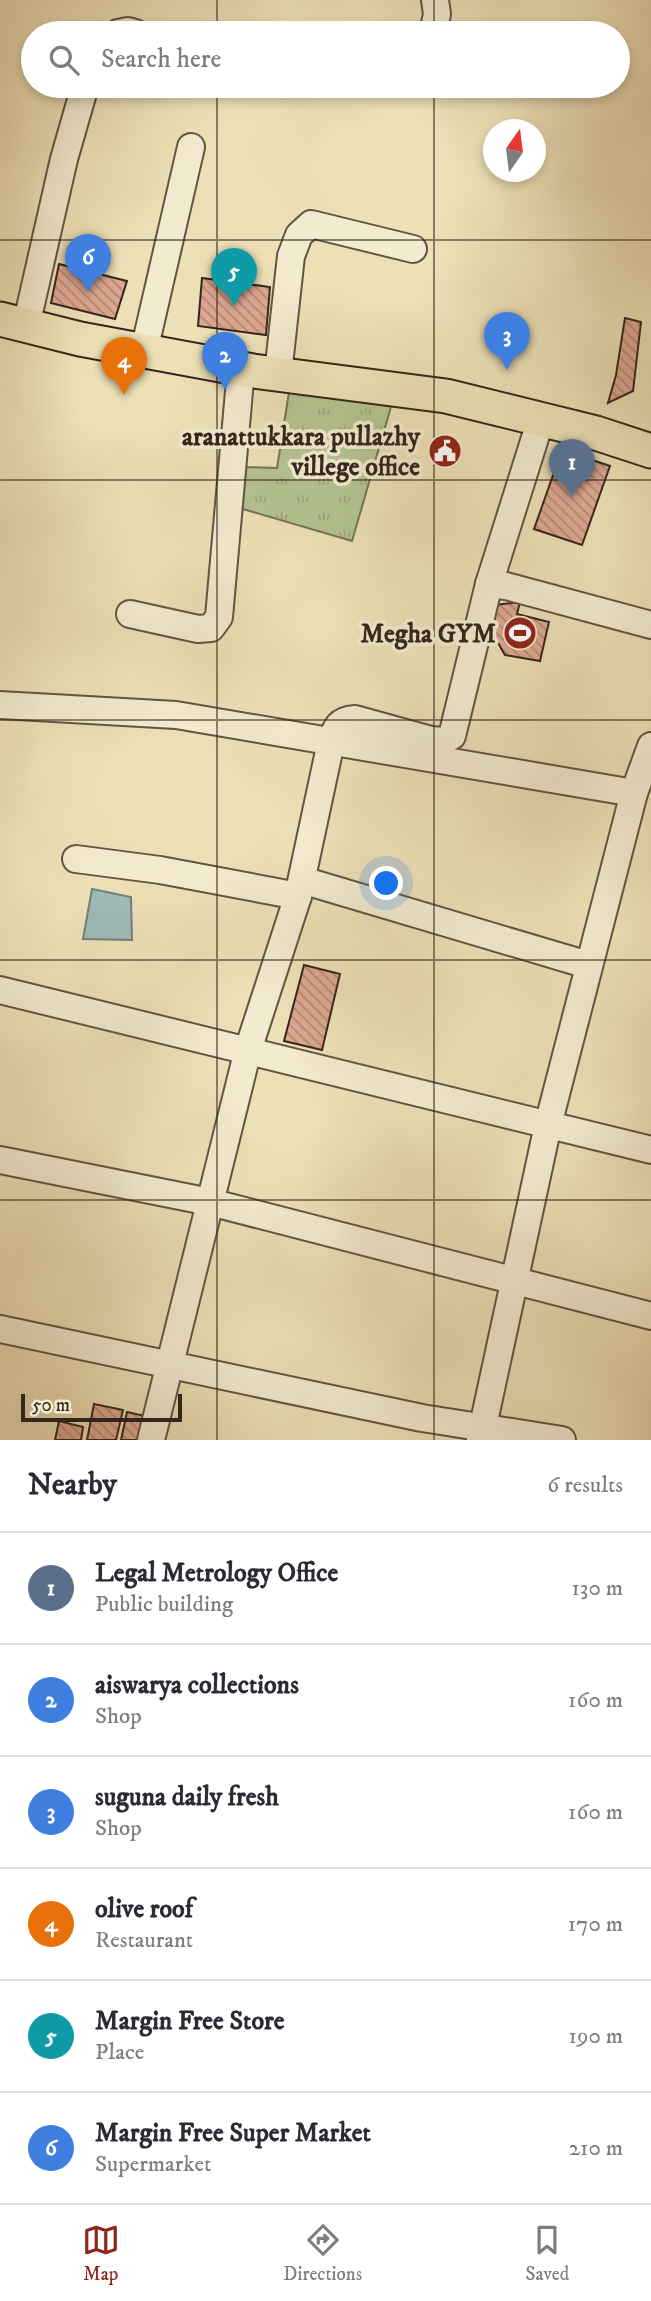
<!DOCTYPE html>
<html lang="en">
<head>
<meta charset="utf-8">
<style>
  body { margin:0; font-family:"IM FELL DW Pica",serif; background:#f2f2f3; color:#2b2b33 }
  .compass { position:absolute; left:483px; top:119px; width:63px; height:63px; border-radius:50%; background:#fff; box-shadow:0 4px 10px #0003; rotate:14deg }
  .scale { position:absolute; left:21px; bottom:18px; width:161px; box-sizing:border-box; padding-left:7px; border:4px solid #34261d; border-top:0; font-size:19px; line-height:24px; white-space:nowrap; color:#34261d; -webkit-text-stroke:5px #f3ebd0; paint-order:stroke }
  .you { position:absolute; left:387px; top:884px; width:24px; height:24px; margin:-18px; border:5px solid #fff; border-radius:50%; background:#1a73e8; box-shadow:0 0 0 10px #1a73e833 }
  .badge { display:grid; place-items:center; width:46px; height:46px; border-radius:50%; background:#8f2418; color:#fff; font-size:23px; font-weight:700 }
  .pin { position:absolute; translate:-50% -58px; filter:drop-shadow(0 2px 4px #0008) }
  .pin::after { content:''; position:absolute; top:37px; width:24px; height:21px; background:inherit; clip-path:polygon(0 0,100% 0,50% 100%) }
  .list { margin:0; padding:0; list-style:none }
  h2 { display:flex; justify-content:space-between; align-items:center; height:91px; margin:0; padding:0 28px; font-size:30px }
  h2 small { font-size:23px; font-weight:400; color:#7c7c81 }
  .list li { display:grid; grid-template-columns:46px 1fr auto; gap:21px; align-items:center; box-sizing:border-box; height:112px; padding:0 28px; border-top:2px solid #e1e1e2 }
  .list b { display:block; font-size:26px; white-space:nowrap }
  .list p { margin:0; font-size:23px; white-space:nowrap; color:#7c7c81 }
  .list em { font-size:23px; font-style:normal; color:#7c7c81 }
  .icon { flex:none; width:38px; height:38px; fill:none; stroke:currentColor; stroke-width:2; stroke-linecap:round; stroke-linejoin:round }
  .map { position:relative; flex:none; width:651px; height:1440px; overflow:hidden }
  .search { position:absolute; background:#fff; box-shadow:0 4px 10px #0003; left:21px; right:21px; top:21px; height:77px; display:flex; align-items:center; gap:18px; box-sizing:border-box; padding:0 24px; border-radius:38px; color:#7c7c81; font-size:26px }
  .sheet { height:763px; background:#fff }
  nav { display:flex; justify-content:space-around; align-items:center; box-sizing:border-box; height:98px; border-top:2px solid #e1e1e2; background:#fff; font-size:19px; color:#7c7c81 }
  nav a { display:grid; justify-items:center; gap:4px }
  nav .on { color:#8f2418 }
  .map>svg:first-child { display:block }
</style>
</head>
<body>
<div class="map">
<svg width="651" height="1440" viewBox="0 0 651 1440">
  <defs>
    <pattern id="grass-tufts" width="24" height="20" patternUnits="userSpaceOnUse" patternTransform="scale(1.75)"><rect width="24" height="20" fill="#b4c392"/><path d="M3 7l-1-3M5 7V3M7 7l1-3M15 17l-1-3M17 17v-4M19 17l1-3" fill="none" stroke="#9ba77d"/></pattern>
    <pattern id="building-back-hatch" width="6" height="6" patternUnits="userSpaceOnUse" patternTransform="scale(1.75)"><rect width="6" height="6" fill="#dca68f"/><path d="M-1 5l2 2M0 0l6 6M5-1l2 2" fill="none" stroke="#b38774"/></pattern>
  </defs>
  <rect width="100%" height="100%" fill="#ede0b7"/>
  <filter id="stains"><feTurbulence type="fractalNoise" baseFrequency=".00286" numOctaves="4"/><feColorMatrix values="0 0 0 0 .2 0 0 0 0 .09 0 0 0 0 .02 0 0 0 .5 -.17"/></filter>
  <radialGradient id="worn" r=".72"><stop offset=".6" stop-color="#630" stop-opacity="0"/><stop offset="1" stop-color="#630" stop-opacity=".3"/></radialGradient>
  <path fill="url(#grass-tufts)" stroke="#747458" stroke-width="2" d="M289,392L393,400L352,541L236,507L244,467L277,468Z"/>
  <path fill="#9dbbb8" stroke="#737f7a" stroke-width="2" d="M92,889L131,897L132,940L83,939Z"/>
  <g fill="url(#building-back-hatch)" stroke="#34261d" stroke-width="2">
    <path d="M59,264L127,281L115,319L51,303Z"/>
    <path d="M202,278L270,287L266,335L198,326Z"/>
    <path d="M625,318L641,322L633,391L608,403L616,375Z"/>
    <path d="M562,450L610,466L582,545L534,529Z"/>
    <path d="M520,602L517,614L549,622L540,661L505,655L490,629L494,605Z"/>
    <path d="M304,965L340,974L322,1050L284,1041Z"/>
    <path d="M94,1404L123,1410L116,1440H87Z"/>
    <path d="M127,1412L154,1418L149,1440H121Z"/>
    <path d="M59,1421L83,1427L81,1440H55Z"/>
  </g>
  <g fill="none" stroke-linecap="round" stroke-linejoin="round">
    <defs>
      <g id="minor">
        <path d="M118,33L128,31L135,33"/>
        <path d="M433,33L437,14L435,0"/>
        <path d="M26,326L64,159L85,86"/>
        <path d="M144,351L191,147"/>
        <path d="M278,374L291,256L299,235L311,224L413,249"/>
        <path d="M541,419L489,584L506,586L651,625"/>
        <path d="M130,614L198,629L211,628L219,617L241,369"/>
        <path d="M0,705L176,715L634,793"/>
        <path d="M76,859L160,870L298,896"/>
        <path d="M302,880L588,965"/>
        <path d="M0,990L651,1150"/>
        <path d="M0,1160L210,1202L651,1316"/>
        <path d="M0,1329L422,1418L562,1440"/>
        <path d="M151,1440L248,1050L298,896L331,742C336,728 338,720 355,719L431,740L443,741L452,736L489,584"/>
        <path d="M480,1440L548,1125L634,793L651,746"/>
      </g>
      <path id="major" d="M0,319L80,339L253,371L446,396L596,433L651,451"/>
    </defs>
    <use href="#minor" stroke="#625444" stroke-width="30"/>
    <use href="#major" stroke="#34261d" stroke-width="37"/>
    <use href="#minor" stroke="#f3ebd0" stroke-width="26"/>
    <use href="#major" stroke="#ede0b7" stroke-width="33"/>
  </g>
  <path fill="none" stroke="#34261d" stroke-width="2" stroke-opacity="0.55" d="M217,0V33M434,0V33M217,86V1440M434,86V1440M0,240H651M0,480H651M0,720H651M0,960H651M0,1200H651"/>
  <defs>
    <symbol id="civic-disc" viewBox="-11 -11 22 22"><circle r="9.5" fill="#8f2418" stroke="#f3ebd0"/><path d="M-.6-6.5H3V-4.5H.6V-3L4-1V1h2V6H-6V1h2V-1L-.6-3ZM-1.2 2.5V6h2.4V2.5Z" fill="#fff"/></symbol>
    <symbol id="stadium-disc" viewBox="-11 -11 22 22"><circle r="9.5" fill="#8f2418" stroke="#f3ebd0"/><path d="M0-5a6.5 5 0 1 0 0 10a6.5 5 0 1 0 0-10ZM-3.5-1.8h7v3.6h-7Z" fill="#fff"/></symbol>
  </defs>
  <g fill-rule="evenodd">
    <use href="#civic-disc" x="426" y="432" width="38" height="38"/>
    <use href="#stadium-disc" x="501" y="614" width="38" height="38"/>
  </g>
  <g text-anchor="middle" stroke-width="7" stroke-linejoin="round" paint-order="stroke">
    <g font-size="26" font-weight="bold" fill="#34261d" stroke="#f3ebd0" text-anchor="end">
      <text x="420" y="445">aranattukkara pullazhy<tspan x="420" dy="30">villege office</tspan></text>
      <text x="496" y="642">Megha GYM</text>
    </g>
  </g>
  <rect width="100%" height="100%" filter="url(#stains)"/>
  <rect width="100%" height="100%" fill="url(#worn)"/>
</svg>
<svg class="compass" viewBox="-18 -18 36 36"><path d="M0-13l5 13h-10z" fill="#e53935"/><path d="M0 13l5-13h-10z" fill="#7c7c81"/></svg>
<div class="scale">50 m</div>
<div class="you"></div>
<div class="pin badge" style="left:572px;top:497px;background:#5c6f8a">1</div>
<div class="pin badge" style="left:225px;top:390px;background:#3f7fe0">2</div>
<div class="pin badge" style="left:507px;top:370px;background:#3f7fe0">3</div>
<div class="pin badge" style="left:124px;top:395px;background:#e8710a">4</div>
<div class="pin badge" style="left:234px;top:306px;background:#0f9aa8">5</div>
<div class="pin badge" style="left:88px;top:292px;background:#3f7fe0">6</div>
<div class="search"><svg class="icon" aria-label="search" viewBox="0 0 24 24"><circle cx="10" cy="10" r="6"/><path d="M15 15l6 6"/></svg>Search here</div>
</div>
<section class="sheet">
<h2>Nearby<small>6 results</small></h2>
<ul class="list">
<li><span class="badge" style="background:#5c6f8a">1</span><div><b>Legal Metrology Office</b><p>Public building</p></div><em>130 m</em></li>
<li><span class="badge" style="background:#3f7fe0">2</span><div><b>aiswarya collections</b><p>Shop</p></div><em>160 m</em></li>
<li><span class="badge" style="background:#3f7fe0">3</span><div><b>suguna daily fresh</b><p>Shop</p></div><em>160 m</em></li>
<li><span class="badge" style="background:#e8710a">4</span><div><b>olive roof</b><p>Restaurant</p></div><em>170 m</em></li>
<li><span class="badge" style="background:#0f9aa8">5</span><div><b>Margin Free Store</b><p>Place</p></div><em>190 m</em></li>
<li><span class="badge" style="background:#3f7fe0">6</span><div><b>Margin Free Super Market</b><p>Supermarket</p></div><em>210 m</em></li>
</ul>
</section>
<nav>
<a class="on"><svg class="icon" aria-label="map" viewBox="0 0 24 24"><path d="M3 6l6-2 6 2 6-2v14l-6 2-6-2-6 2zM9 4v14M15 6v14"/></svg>Map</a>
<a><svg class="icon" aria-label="directions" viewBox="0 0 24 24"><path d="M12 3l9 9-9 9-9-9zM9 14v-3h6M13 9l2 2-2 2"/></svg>Directions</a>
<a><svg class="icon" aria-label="saved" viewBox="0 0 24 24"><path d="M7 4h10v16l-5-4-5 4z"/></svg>Saved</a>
</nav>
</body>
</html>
